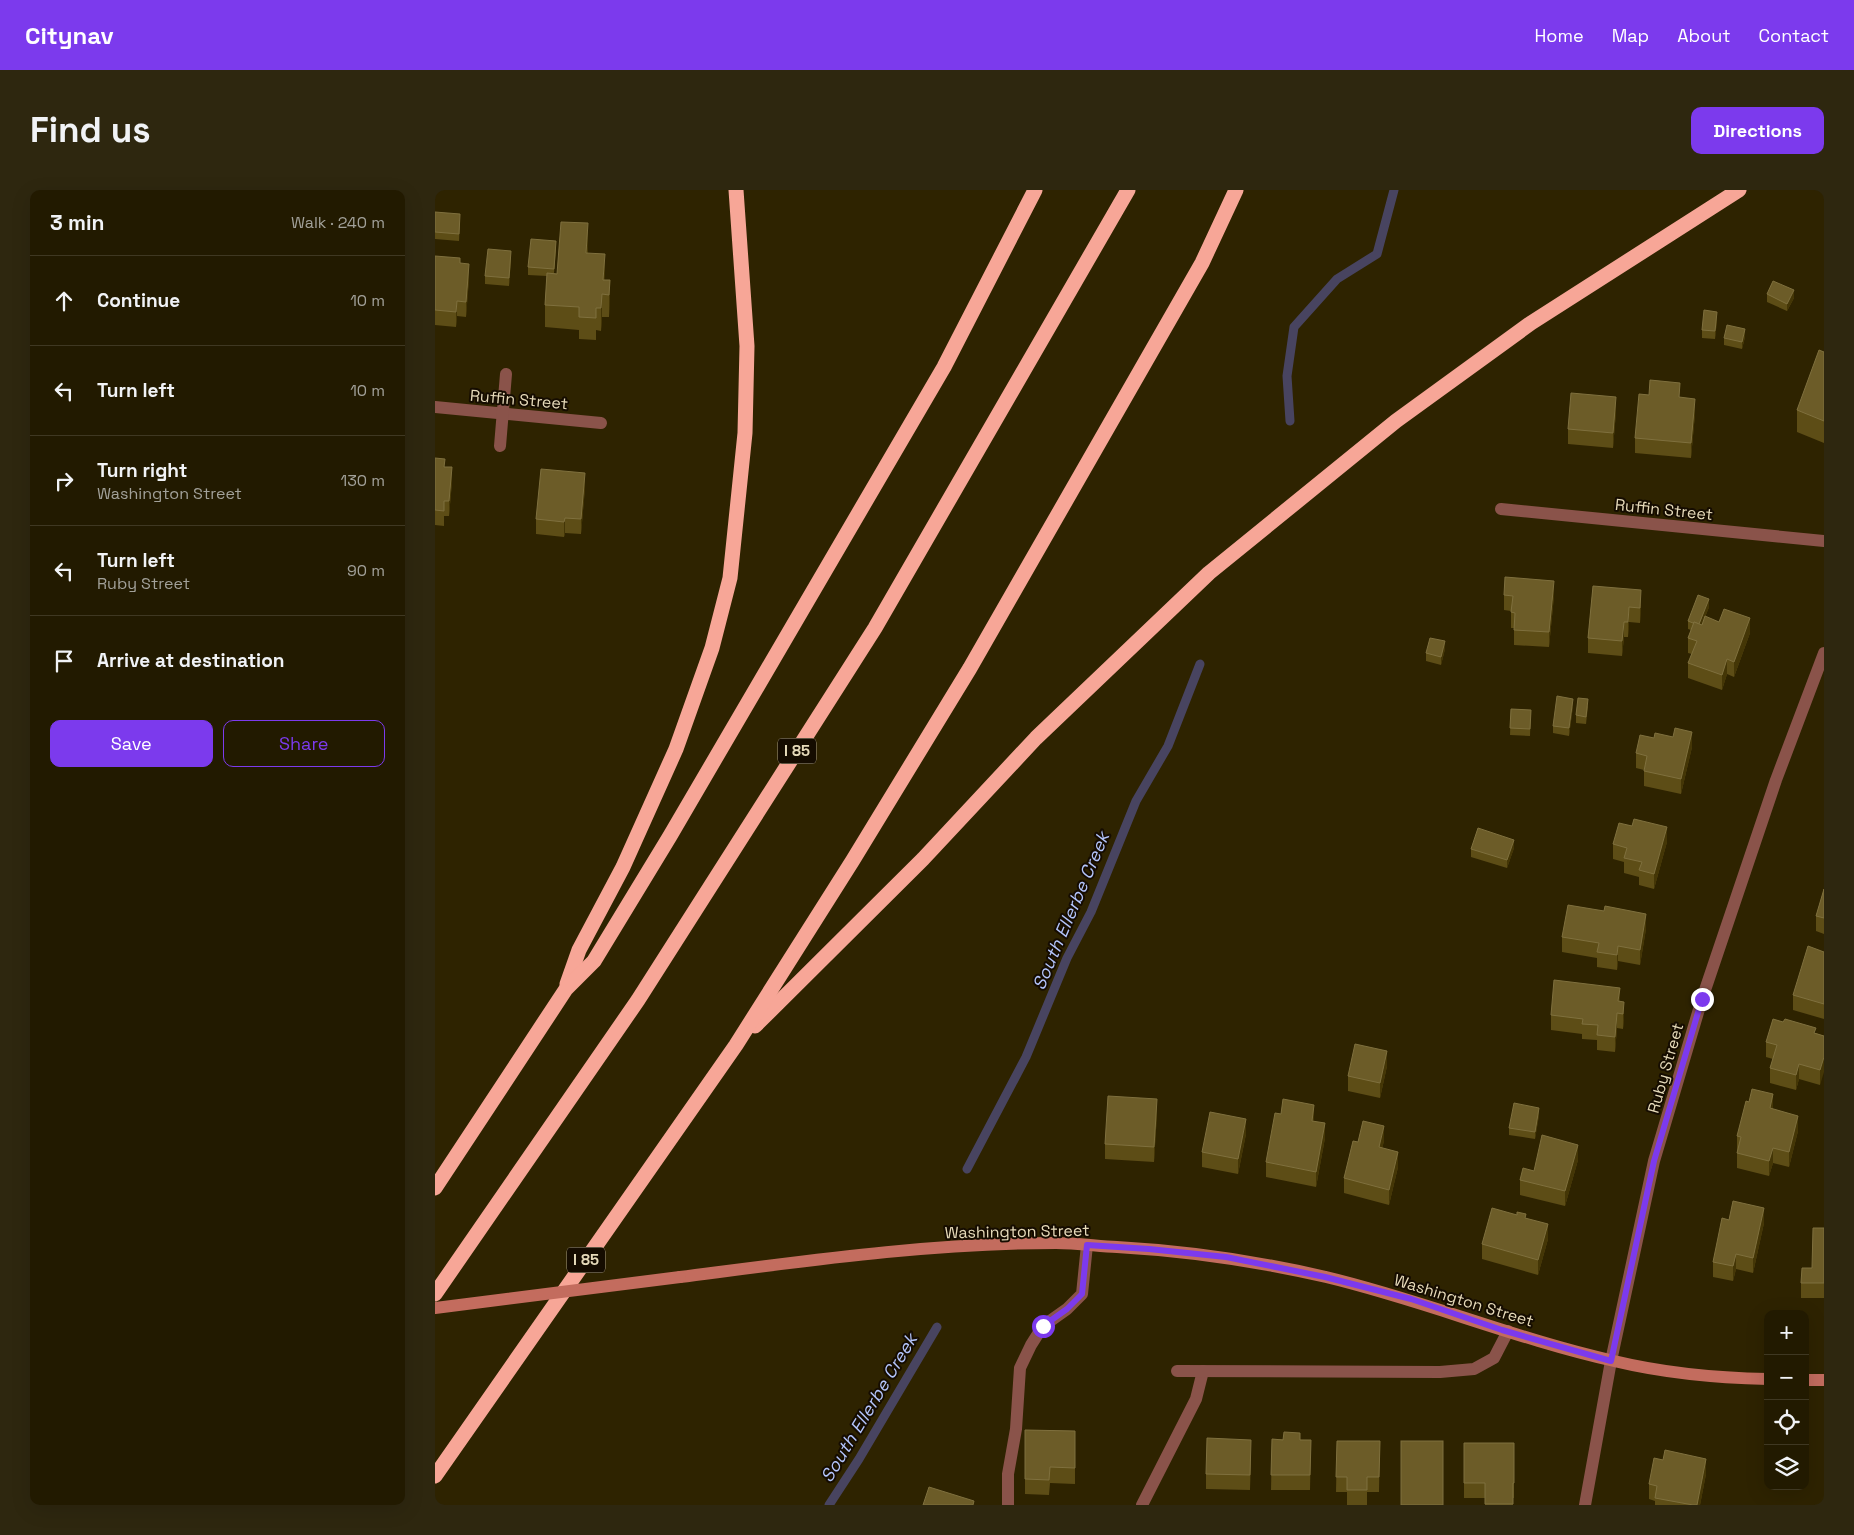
<!DOCTYPE html>
<html lang="en">
<head>
<meta charset="utf-8">
<style>
  body { margin:0; font-family:"Space Grotesk",sans-serif; background:#2e270f; color:#f1f3f6 }
  .controls { position:absolute; right:15px; bottom:15px; display:grid; overflow:hidden; border-radius:10px; box-shadow:0 5px 20px #0002 }
  .controls button { width:45px; height:45px; display:grid; place-items:center; padding:0; border:0; border-bottom:1px solid #3f3822; background:#221a00; color:#f1f3f6; font:25px sans-serif }
  .stop { position:absolute; width:15px; height:15px; margin:-11px; border:4px solid #7c3aed; border-radius:50%; background:#fff }
  .stop.end { background:#7c3aed; border-color:#fff; box-shadow:0 1px 5px #0008 }
  .list { margin:0; padding:0; list-style:none }
  h2 { display:flex; justify-content:space-between; align-items:center; height:65px; margin:0; padding:0 20px; font-size:21px }
  h2 small { font-size:16px; font-weight:400; color:#a2a199 }
  .list li { display:grid; grid-template-columns:32px 1fr auto; gap:15px; align-items:center; box-sizing:border-box; height:90px; padding:0 20px; border-top:1px solid #3f3822 }
  .list b { display:block; font-size:19px; white-space:nowrap }
  .list p { margin:0; font-size:16px; white-space:nowrap; color:#a2a199 }
  .list em { font-size:16px; font-style:normal; color:#a2a199 }
  .actions { display:flex; gap:10px; padding:15px 20px }
  .actions a { flex:1; padding:11px 0; border:1px solid #7c3aed; border-radius:10px; text-align:center; font-size:18px; color:#7c3aed }
  .actions .main { background:#7c3aed; color:#fff }
  .icon { flex:none; width:28px; height:28px; fill:none; stroke:currentColor; stroke-width:2; stroke-linecap:round; stroke-linejoin:round }
  .map { position:relative; flex:none; width:1389px; height:1315px; overflow:hidden; border-radius:10px }
  header { display:flex; align-items:center; gap:30px; box-sizing:border-box; height:70px; padding:0 25px; background:#7c3aed; color:#fff }
  header strong { font-size:24px }
  nav { display:flex; gap:28px; margin-inline-start:auto; font-size:18px }
  .intro { display:flex; align-items:center; justify-content:space-between; box-sizing:border-box; height:120px; padding:0 30px }
  h1 { margin:0; font-size:35px }
  .button { padding:12px 22px; border-radius:10px; background:#7c3aed; color:#fff; font-size:18px; font-weight:700 }
  main { display:flex; gap:30px; padding:0 30px }
  aside { flex:1; background:#221a00; border-radius:10px; box-shadow:0 5px 20px #0002 }
  .map>svg:first-child { display:block }
</style>
</head>
<body>
<header>
<strong>Citynav</strong>
<nav><a>Home</a><a>Map</a><a>About</a><a>Contact</a></nav>
</header>
<div class="intro"><h1>Find us</h1><a class="button">Directions</a></div>
<main>
<aside>
<h2>3 min<small>Walk · 240 m</small></h2>
<ul class="list">
<li><svg class="icon" aria-label="ahead" viewBox="0 0 24 24"><path d="M12 20V5M6 11l6-6 6 6"/></svg><div><b>Continue</b></div><em>10 m</em></li>
<li><svg class="icon" aria-label="left" viewBox="0 0 24 24"><path d="M17 20v-9H6M10 6l-5 5 5 5"/></svg><div><b>Turn left</b></div><em>10 m</em></li>
<li><svg class="icon" aria-label="right" viewBox="0 0 24 24"><path d="M7 20v-9h11M14 6l5 5-5 5"/></svg><div><b>Turn right</b><p>Washington Street</p></div><em>130 m</em></li>
<li><svg class="icon" aria-label="left" viewBox="0 0 24 24"><path d="M17 20v-9H6M10 6l-5 5 5 5"/></svg><div><b>Turn left</b><p>Ruby Street</p></div><em>90 m</em></li>
<li><svg class="icon" aria-label="arrive" viewBox="0 0 24 24"><path d="M6 21V4h12l-3 4 3 4H6"/></svg><div><b>Arrive at destination</b></div></li>
</ul>
<div class="actions"><a class="main">Save</a><a>Share</a></div>
</aside>
<div class="map">
<svg width="1389" height="1315" viewBox="0 0 1389 1315">
  <rect width="100%" height="100%" fill="#2e2300"/>
  <g fill="none" stroke-linecap="round" stroke-linejoin="round">
    <g stroke="#484460" stroke-width="9">
      <path d="M855,231L852,186L859,137L902,89L942,64L959,0"/>
      <path d="M532,979L591,867L632,768L656,722L701,611L733,556L765,474"/>
      <path d="M394,1315L424,1269L502,1137"/>
    </g>
    <g stroke="#8a534a" stroke-width="12">
      <path d="M573,1315V1284L581,1239L585,1178L596,1155L608,1136L632,1119L647,1104L652,1055"/>
      <path d="M707,1315L761,1209L768,1181"/>
    </g>
    <g stroke="#8a534a" stroke-width="12">
      <path d="M0,217L166,233"/>
      <path d="M65,256L71,184"/>
      <path d="M1066,319L1389,351"/>
      <path d="M742,1181L1005,1182L1039,1179L1059,1168L1073,1141"/>
      <path d="M1150,1315L1176,1171L1219,971L1267,809L1341,590L1389,463"/>
    </g>
    <g stroke="#c36c5e" stroke-width="12">
      <path d="M245,1087C370,1071 495,1053 621,1053C641,1053 662,1056 682,1057C752,1061 822,1071 891,1087C988,1110 1081,1149 1179,1171C1229,1183 1281,1188 1333,1189"/>
      <path d="M1370,1190H1389"/>
    </g>
    <g stroke="#f7a697" stroke-width="15">
      <path d="M132,794L144,760L188,677L241,559L277,458L295,388L310,243L312,156L301,0"/>
      <path d="M320,836L488,669L601,548L774,383L961,231L1096,133L1304,0"/>
      <path d="M0,998L131,799L159,771L235,646L509,177L600,0"/>
      <path d="M0,1104L203,810L440,438L693,0"/>
      <path d="M0,1286L301,855L418,670L535,478L767,73L801,0"/>
    </g>
    <path stroke="#c36c5e" stroke-width="12" d="M0,1118L245,1087"/>
  </g>
  <g fill="#5d4d16">
    <path d="M0,22L25,32L24,51L0,49Z"/>
    <path d="M153,56V63L170,90H175L174,127H167L166,141L161,140V150L144,149V140L110,137V115L112,86L93,85V77L121,59L119,83L122,84Z"/>
    <path d="M0,66L25,73L34,89L31,127L22,126L21,137L0,135Z"/>
    <path d="M76,69L74,96L50,94V86Z"/>
    <path d="M1332,104L1359,108L1352,121L1332,112Z"/>
    <path d="M1282,130L1280,149L1267,148V140Z"/>
    <path d="M1310,147L1307,159L1289,155V148Z"/>
    <path d="M1389,162V253L1362,242V220Z"/>
    <path d="M1245,207L1260,224L1256,268L1200,263V248Z"/>
    <path d="M1181,222L1178,258L1133,254V239Z"/>
    <path d="M0,268L10,277L17,292L14,326H9V336L0,335Z"/>
    <path d="M150,298L146,344L130,343L129,347L101,344V329Z"/>
    <path d="M1158,396L1206,415L1205,433L1194,432L1193,447H1189L1187,466L1153,463V448Z"/>
    <path d="M1069,405L1119,406L1114,457L1079,455V438H1076V421L1069,420Z"/>
    <path d="M1274,417L1270,427L1315,443L1299,487L1292,484L1287,500L1253,488V473L1257,464L1253,463V448L1256,440L1253,439V431Z"/>
    <path d="M1010,459L1006,475L991,471V463Z"/>
    <path d="M1138,516L1134,546L1118,543V536Z"/>
    <path d="M1153,516L1151,534L1141,533V525Z"/>
    <path d="M1076,519L1096,520L1095,546L1075,545Z"/>
    <path d="M1257,557L1246,604L1209,596V580L1201,578V563Z"/>
    <path d="M1232,652L1219,699L1204,695V687L1189,683V672L1178,669V654Z"/>
    <path d="M1079,658L1072,678L1036,667V659Z"/>
    <path d="M1389,699V744L1381,741V726Z"/>
    <path d="M1169,721L1211,739L1205,775L1183,771L1182,780L1162,777V768L1127,762V747Z"/>
    <path d="M1389,762V829L1358,820V805Z"/>
    <path d="M1185,812L1189,827L1188,839L1182,838L1180,862L1162,860V850L1147,849V844L1116,840V825Z"/>
    <path d="M1381,843L1389,846L1385,895L1364,889L1361,900L1335,893V878L1338,869L1331,867V852Z"/>
    <path d="M952,876L945,908L913,901V886Z"/>
    <path d="M1338,919L1363,941L1354,977L1338,973L1334,986L1302,978V946Z"/>
    <path d="M722,924L719,972L670,969V954Z"/>
    <path d="M1104,925L1100,949L1074,945V938Z"/>
    <path d="M879,931L890,948L881,997L831,987V972Z"/>
    <path d="M811,944L803,984L767,977V962Z"/>
    <path d="M949,951L947,958L963,977L954,1015L909,1003V988L923,952Z"/>
    <path d="M1143,970L1130,1016L1085,1005V990L1099,981Z"/>
    <path d="M1091,1028L1113,1049L1103,1085L1047,1069V1054Z"/>
    <path d="M1294,1030L1329,1033L1318,1083L1301,1079L1298,1091L1278,1087V1072Z"/>
    <path d="M1389,1038V1108H1366V1093L1377,1078Z"/>
    <path d="M590,1240L640,1241V1294L615,1293L614,1305L590,1304Z"/>
    <path d="M837,1249L876,1250L875,1300H836Z"/>
    <path d="M902,1251H945L944,1302H932V1315H912V1302H901Z"/>
    <path d="M1029,1253H1079V1308H1078V1315H1050V1308H1029Z"/>
    <path d="M816,1265L815,1300L771,1299V1284Z"/>
    <path d="M1271,1284L1265,1315H1220V1311L1214,1309V1294Z"/>
  </g>
  <g fill="#443606">
    <path d="M153,33V56L151,85V63Z"/>
    <path d="M76,61V69L74,96V88Z"/>
    <path d="M170,64V86L169,104L168,90Z"/>
    <path d="M34,74V89L31,127V112Z"/>
    <path d="M175,90V112L174,127V105Z"/>
    <path d="M1359,100V108L1352,121V114Z"/>
    <path d="M167,104V127L166,141V118Z"/>
    <path d="M22,111V126L21,137V122Z"/>
    <path d="M1282,122V130L1280,149V141Z"/>
    <path d="M1310,139V147L1307,159V152Z"/>
    <path d="M1181,207V222L1178,258V243Z"/>
    <path d="M1260,209V224L1256,268V253Z"/>
    <path d="M17,277V292L14,326V311Z"/>
    <path d="M150,283V298L146,344V329Z"/>
    <path d="M130,328V343L129,347V332Z"/>
    <path d="M1119,391V406L1114,457V442Z"/>
    <path d="M1206,400V415L1205,433V418Z"/>
    <path d="M1274,409V417L1264,443V435Z"/>
    <path d="M1194,417V432L1193,447V432Z"/>
    <path d="M1315,428V443L1299,487V472Z"/>
    <path d="M1189,432V447L1187,466V451Z"/>
    <path d="M1010,451V459L1006,475V467Z"/>
    <path d="M1292,469V484L1287,500V485Z"/>
    <path d="M1138,509V516L1134,546V538Z"/>
    <path d="M1257,542V557L1246,604V589Z"/>
    <path d="M1232,637V652L1219,699V684Z"/>
    <path d="M1079,650V658L1072,678V670Z"/>
    <path d="M1211,724V739L1205,775V760Z"/>
    <path d="M1183,756V771L1182,780V765Z"/>
    <path d="M1185,798V813L1183,811Z"/>
    <path d="M1189,812V827L1188,839V824Z"/>
    <path d="M1182,823V838L1180,862V847Z"/>
    <path d="M952,861V876L945,908V893Z"/>
    <path d="M1389,867V882L1385,895V880Z"/>
    <path d="M1364,874V889L1361,900V885Z"/>
    <path d="M1338,904V919L1335,918Z"/>
    <path d="M722,909V924L719,972V957Z"/>
    <path d="M879,915V930L877,946V931Z"/>
    <path d="M1104,918V925L1100,949V942Z"/>
    <path d="M1363,926V941L1354,977V962Z"/>
    <path d="M811,929V944L803,984V969Z"/>
    <path d="M890,933V948L881,997V982Z"/>
    <path d="M949,936V951L944,972V957Z"/>
    <path d="M1143,955V970L1130,1016V1001Z"/>
    <path d="M1338,958V973L1334,986V971Z"/>
    <path d="M963,962V977L954,1015V1000Z"/>
    <path d="M1329,1018V1033L1318,1083V1068Z"/>
    <path d="M1113,1034V1049L1103,1085V1070Z"/>
    <path d="M1301,1064V1079L1298,1091V1076Z"/>
    <path d="M1271,1269V1284L1265,1315H1262Z"/>
  </g>
  <g fill="#6c5c28" stroke="#7f703e">
    <path d="M0,22L25,24L24,44L0,42Z"/>
    <path d="M126,32L153,33L151,63L170,64L168,90H175L174,105L167,104L166,118H161V128L144,127V117L110,115L112,83L122,84Z"/>
    <path d="M96,49L121,51L119,79L93,77Z"/>
    <path d="M53,59L76,61L74,88L50,86Z"/>
    <path d="M0,66L25,68V73L34,74L31,112L22,111L21,122L0,120Z"/>
    <path d="M1338,91L1359,100L1352,114L1332,104Z"/>
    <path d="M1269,120L1282,122L1280,141L1267,140Z"/>
    <path d="M1292,135L1310,139L1307,152L1289,148Z"/>
    <path d="M1384,160L1389,162V231L1362,220Z"/>
    <path d="M1215,190L1245,193L1244,207L1260,209L1256,253L1200,248L1204,204L1214,205Z"/>
    <path d="M1136,203L1181,207L1178,243L1133,239Z"/>
    <path d="M0,268L10,269L9,277H17L14,311H9V321L0,320Z"/>
    <path d="M106,279L150,283L146,329L130,328L129,332L101,329Z"/>
    <path d="M1070,387L1119,391L1114,442L1079,440L1080,423L1076,422L1078,406L1069,405Z"/>
    <path d="M1158,396L1206,400L1205,418L1194,417L1193,432H1189L1187,451L1153,448Z"/>
    <path d="M1263,405L1274,409L1264,434L1259,432L1258,433L1253,431Z"/>
    <path d="M1289,419L1315,428L1299,472L1292,469L1287,485L1253,473L1262,451L1253,448L1259,432L1267,435L1270,426L1284,432Z"/>
    <path d="M995,448L1010,451L1006,467L991,463Z"/>
    <path d="M1122,506L1138,509L1134,538L1118,536Z"/>
    <path d="M1143,508L1153,509L1151,527L1141,525Z"/>
    <path d="M1076,519L1096,520L1095,539L1075,538Z"/>
    <path d="M1240,538L1257,542L1246,589L1209,581L1212,566L1201,563L1205,545L1219,548L1220,543L1238,547Z"/>
    <path d="M1199,629L1232,637L1219,684L1204,680L1207,672L1189,668L1192,658L1178,654L1184,633L1197,636Z"/>
    <path d="M1043,638L1079,650L1072,670L1036,659Z"/>
    <path d="M1389,699V728L1381,726Z"/>
    <path d="M1133,715L1169,721L1170,716L1211,724L1205,760L1183,756L1182,765L1162,762L1164,753L1127,747Z"/>
    <path d="M1373,756L1389,762V814L1358,805Z"/>
    <path d="M1119,790L1185,798L1183,811L1189,812L1188,824L1182,823L1180,847L1162,845L1163,835L1147,834L1148,829L1116,825Z"/>
    <path d="M1338,829L1348,832L1350,829L1381,838L1379,843L1389,846V867L1385,880L1364,874L1361,885L1335,878L1342,855L1331,852Z"/>
    <path d="M920,854L952,861L945,893L913,886Z"/>
    <path d="M1317,899L1338,904L1335,918L1363,926L1354,962L1338,958L1334,971L1302,963L1306,947L1302,946L1311,911L1314,912Z"/>
    <path d="M673,906L722,909L719,957L670,954Z"/>
    <path d="M848,909L879,915L877,931L890,933L881,982L831,972L840,923L846,924Z"/>
    <path d="M1079,913L1104,918L1100,942L1074,938Z"/>
    <path d="M775,922L811,929L803,969L767,962Z"/>
    <path d="M928,931L949,936L944,957L963,962L954,1000L909,988L918,951L923,952Z"/>
    <path d="M1107,945L1143,955L1130,1001L1085,990L1088,978L1099,981Z"/>
    <path d="M1298,1011L1329,1018L1318,1068L1301,1064L1298,1076L1278,1072L1287,1028L1294,1030Z"/>
    <path d="M1057,1018L1082,1025V1022L1091,1024L1090,1028L1113,1034L1103,1070L1047,1054Z"/>
    <path d="M1378,1038H1389V1093H1366L1367,1078H1377Z"/>
    <path d="M590,1240L640,1241V1278L615,1277L614,1290L590,1289Z"/>
    <path d="M849,1242L865,1243V1250H876L875,1285H836L837,1249L848,1250Z"/>
    <path d="M772,1248L816,1250L815,1285L771,1284Z"/>
    <path d="M902,1251H945L944,1287H932V1300H912V1287H901Z"/>
    <rect x="966" y="1251" width="42" height="64"/>
    <path d="M1029,1253H1079V1293H1078V1314H1050V1293H1029Z"/>
    <path d="M1230,1260L1271,1269L1262,1315H1258L1220,1308L1222,1296L1214,1294L1219,1268L1228,1270Z"/>
    <path d="M494,1297L539,1311L538,1315H488Z"/>
  </g>
  <g fill="none" stroke-linecap="round" stroke-linejoin="round">
    <path stroke="#7c3aed" stroke-width="6" d="M608,1136L632,1119L647,1104L652,1055L714,1059L791,1067L890,1087L976,1109L1067,1140L1176,1171L1219,971L1267,809"/>
  </g>
  <g text-anchor="middle" stroke-width="4" stroke-linejoin="round" paint-order="stroke">
    <g fill="#150c00" stroke="#a79c82" stroke-width="1">
      <rect x="343" y="548.5" width="38" height="25" rx="4"/>
      <rect x="132" y="1057.5" width="38" height="25" rx="4"/>
    </g>
    <g font-size="15" font-weight="bold" fill="#e6dab9">
      <text x="362" y="566">I 85</text>
      <text x="151" y="1075">I 85</text>
    </g>
    <g font-size="16" fill="#e6dab9" stroke="#150c00">
      <text transform="translate(84 209) rotate(5)" y="6">Ruffin Street</text>
      <text transform="translate(1229 319) rotate(6)" y="6">Ruffin Street</text>
      <text transform="translate(1230 878) rotate(-74)" y="6">Ruby Street</text>
      <text transform="translate(582 1041) rotate(-1)" y="6">Washington Street</text>
      <text transform="translate(1029 1110) rotate(17)" y="6">Washington Street</text>
    </g>
    <g font-size="18" font-style="italic" fill="#b4c5fb" stroke="#150c00">
      <text transform="translate(636 721) rotate(-67)" y="6">South Ellerbe Creek</text>
      <text transform="translate(434 1218) rotate(-59)" y="6">South Ellerbe Creek</text>
    </g>
  </g>
</svg>
<div class="controls">
<button>+</button>
<button>−</button>
<button><svg class="icon" aria-label="locate" viewBox="0 0 24 24"><circle cx="12" cy="12" r="6"/><path d="M12 2v4M12 18v4M2 12h4M18 12h4"/></svg></button>
<button><svg class="icon" aria-label="layers" viewBox="0 0 24 24"><path d="M12 4l9 5-9 5-9-5zM3 14l9 5 9-5"/></svg></button>
</div>
<div class="stop" style="left:608px;top:1136px"></div>
<div class="stop end" style="left:1267px;top:809px"></div>
</div>
</main>
</body>
</html>
